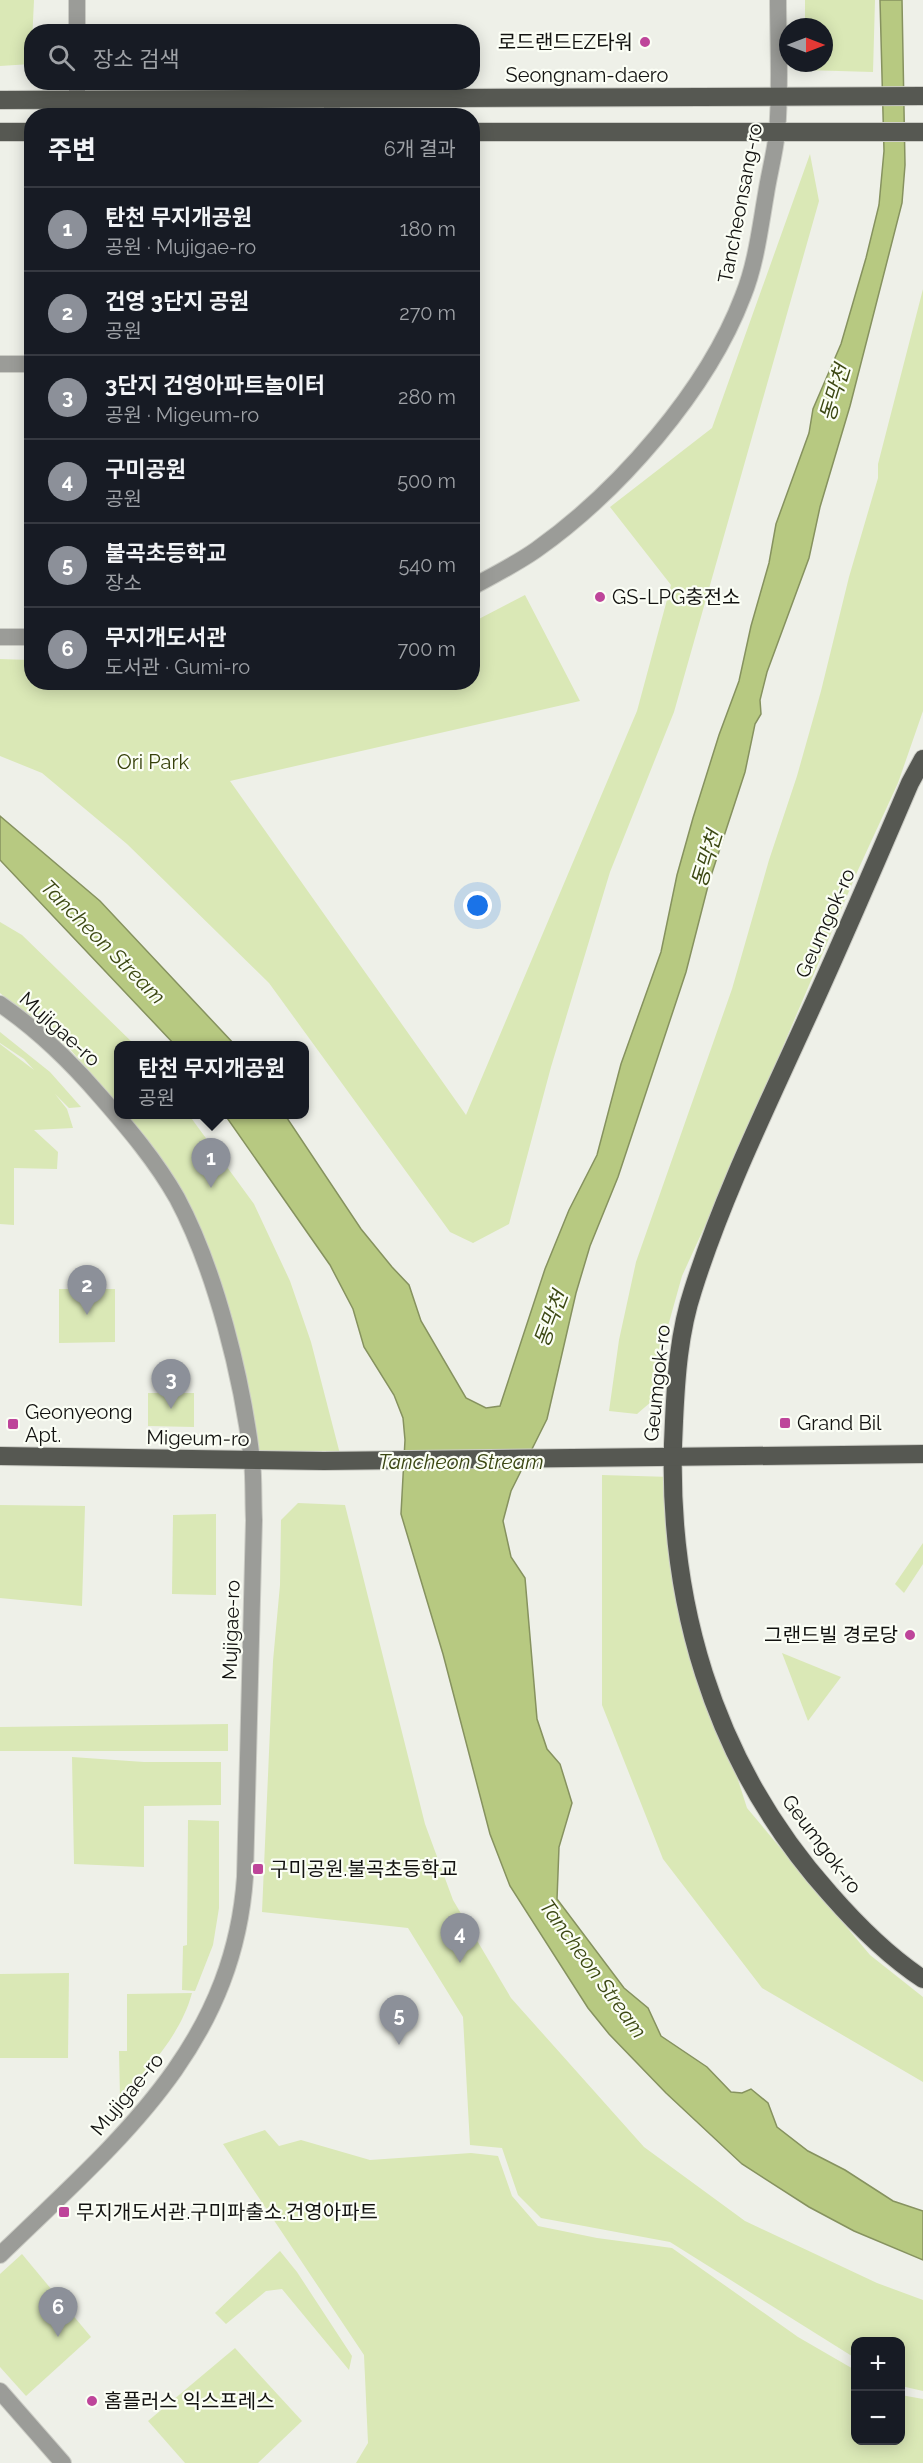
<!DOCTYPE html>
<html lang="ko">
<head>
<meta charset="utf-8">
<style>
  body { margin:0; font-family:Raleway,"Noto Sans KR",sans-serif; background:#242831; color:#f1f3f6 }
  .controls { position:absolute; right:18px; bottom:18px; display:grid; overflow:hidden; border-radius:12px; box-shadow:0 3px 15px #0003 }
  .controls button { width:54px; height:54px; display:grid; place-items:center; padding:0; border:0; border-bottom:2px solid #363941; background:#171b24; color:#f1f3f6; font:30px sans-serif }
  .compass { position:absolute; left:779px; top:18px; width:54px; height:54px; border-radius:50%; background:#171b24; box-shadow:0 3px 15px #0003; rotate:90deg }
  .you { position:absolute; left:478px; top:906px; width:21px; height:21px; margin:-15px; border:4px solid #fff; border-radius:50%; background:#1a73e8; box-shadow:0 0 0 9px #1a73e833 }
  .badge { display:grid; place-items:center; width:39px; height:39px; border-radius:50%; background:#8c9099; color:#fff; font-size:20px; font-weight:700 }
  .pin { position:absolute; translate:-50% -50px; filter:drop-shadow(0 2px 3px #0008) }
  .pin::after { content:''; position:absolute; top:32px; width:21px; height:18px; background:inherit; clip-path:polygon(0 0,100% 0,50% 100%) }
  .popup { position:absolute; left:114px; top:1041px; width:195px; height:78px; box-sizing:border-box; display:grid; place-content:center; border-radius:12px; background:#171b24; filter:drop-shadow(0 2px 4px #0005); font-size:20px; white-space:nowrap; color:#9ea1a6 }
  .popup b { font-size:22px; color:#f1f3f6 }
  .popup::after { content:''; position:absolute; left:50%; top:100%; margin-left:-12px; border:12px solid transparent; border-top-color:#171b24 }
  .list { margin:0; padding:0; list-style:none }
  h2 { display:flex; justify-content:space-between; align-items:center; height:78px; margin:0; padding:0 24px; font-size:26px }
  h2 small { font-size:20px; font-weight:400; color:#9ea1a6 }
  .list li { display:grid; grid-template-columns:39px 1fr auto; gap:18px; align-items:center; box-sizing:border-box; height:84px; padding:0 24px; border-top:2px solid #363941 }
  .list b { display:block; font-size:22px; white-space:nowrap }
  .list p { margin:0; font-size:20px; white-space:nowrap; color:#9ea1a6 }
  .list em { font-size:20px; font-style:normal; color:#9ea1a6 }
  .icon { flex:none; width:33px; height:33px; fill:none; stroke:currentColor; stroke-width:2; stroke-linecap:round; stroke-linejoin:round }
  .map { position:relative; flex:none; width:923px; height:2463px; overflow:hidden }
  .search { position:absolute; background:#171b24; box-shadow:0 3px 15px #0003; left:24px; top:24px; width:456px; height:66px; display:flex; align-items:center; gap:15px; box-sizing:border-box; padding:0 21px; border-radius:24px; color:#9ea1a6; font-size:22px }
  .panel { position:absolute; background:#171b24; box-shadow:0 3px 15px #0003; left:24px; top:108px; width:456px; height:582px; border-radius:24px }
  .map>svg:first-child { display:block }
</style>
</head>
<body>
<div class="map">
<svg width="923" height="2463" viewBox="0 0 923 2463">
  <rect width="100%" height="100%" fill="#eef0e8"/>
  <g fill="#dae8b6">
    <path d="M0,0H34L31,64L0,66Z"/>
    <path d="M805,0H875L873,72L804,70V63H824V27H805Z"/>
    <path d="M810,154L819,201L674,712L610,872L551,1067L509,1224L473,1243L450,1232L269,983L127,844L42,773L0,756V659L31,660L32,682H472L473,622L525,595L580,701L230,781L466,1115L637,711L671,585L610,507L712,428Z"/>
    <path d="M923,289V711L898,783L858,870L730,1171L682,1276L663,1344L652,1401L637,1414L609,1411L619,1340L636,1262L732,989L769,860L797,776L821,691L849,577L878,478V464Z"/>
    <path d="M0,922L22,935L135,1045L118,1046V1106L70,1049L0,993Z"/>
    <path d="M0,1032L50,1072L81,1107L69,1108L55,1094L67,1109L73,1128L34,1130L58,1152L57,1169L14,1168V1225L0,1224V1044L34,1070L24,1059L0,1043Z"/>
    <path d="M125,1115H189L254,1204L290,1281L311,1342L340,1454H258L239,1351L204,1236L169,1173Z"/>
    <path d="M59,1289H115V1342L59,1343Z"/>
    <path d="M148,1393H194V1427L148,1426Z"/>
    <path d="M602,1475L672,1477L702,1667L747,1808L870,1955L923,1997V2082L762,1988L663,1859L602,1705Z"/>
    <path d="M298,1503L345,1505L425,1824L453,1900L511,1998L644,2147L745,2221L877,2283L923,2300V2391L901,2386L900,2342H856L855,2358L670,2242L541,2218L518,2195L502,2148L470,2145L463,2017L408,1928L262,1912L273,1661L280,1585L281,1520Z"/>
    <path d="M0,1505L85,1506L82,1606L0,1598Z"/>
    <path d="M216,1514V1595L172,1594L173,1515Z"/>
    <path d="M923,1543V1564L904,1593L895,1584Z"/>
    <path d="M782,1653L841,1677L808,1721Z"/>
    <path d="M228,1724V1751H0V1727Z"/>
    <path d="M72,1757L144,1762H221V1805L144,1806V1867L74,1864Z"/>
    <path d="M188,1820L219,1821V1908L213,1945L195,1991L182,1990L183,1946L187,1945Z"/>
    <path d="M69,1973L68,2058H0V1974Z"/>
    <path d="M192,1993C181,2034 149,2069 120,2099L119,2051H127V1994Z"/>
    <path d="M265,2130L279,2146L301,2140L370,2160L471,2153L498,2156L512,2196L538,2226L597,2238L672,2248L798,2337L855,2370L856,2440H900L901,2395L923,2399V2463H356L368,2443L364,2355L223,2144Z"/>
    <path d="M280,2251L297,2272L352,2356L349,2370L282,2289L266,2291L226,2324L215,2313Z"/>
    <path d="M22,2254L91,2337L26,2396L0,2367V2274Z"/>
    <path d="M235,2348L302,2421L258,2463H185L148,2421Z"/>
  </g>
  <g fill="#b7c981" stroke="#86925f" stroke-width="1.5">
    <path d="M880,0H902L905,165L902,203L850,406L820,507L809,558L767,672L760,700L761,714L755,724L745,772L709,882L686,972L618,1177L590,1246L576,1293L547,1419L511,1491L503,1521L511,1557L525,1578L537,1719L547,1749L560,1764L572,1803L559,1847L557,1899L624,1988L648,2008L661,2036L707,2067L731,2092L742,2093L751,2089L768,2103L777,2127L808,2151L845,2170L893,2201L923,2211V2260L854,2231L809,2207L742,2164L666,2093L609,2034L588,2008L510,1886L490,1834L443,1654L401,1514L405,1440L403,1418L394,1395L364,1347L353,1309L330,1265L225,1115H285L361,1229L392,1267L409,1285L421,1321L466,1398L486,1408L500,1406L545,1269L569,1210L597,1155L621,1064L661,952L677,875L693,818L719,735L739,681L751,626L769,563L776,524L809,433L813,409L841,344L866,258L879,205L884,151Z"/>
    <path d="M0,816L100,901L235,1045H175L0,860Z"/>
  </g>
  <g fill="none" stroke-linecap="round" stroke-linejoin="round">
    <defs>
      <g id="minor">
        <path d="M77,32V0"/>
        <path d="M77,82V116"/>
        <path d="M332,116V99"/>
        <path d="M0,364H32"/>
        <path d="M472,587C494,575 516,564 536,550C618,492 707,391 743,296C756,264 760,228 766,194C769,174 775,153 777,132C781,88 778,44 778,0"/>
        <path d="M0,637H32"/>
        <path d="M0,1004C38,1030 70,1061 100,1096C128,1128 156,1161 177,1198C216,1271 242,1378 252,1460C254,1480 253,1500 254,1520L245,1877C233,2049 115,2143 0,2255"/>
        <path d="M0,2391L63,2463"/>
      </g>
      <g id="major">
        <path d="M0,100L923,96"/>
        <path d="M0,132H32"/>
        <path d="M472,132H923"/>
        <path d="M923,759L910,783C876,862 842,942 806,1020C766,1108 722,1198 693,1290C679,1332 676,1378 674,1421C664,1596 712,1762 830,1894C858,1926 888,1956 923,1979"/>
        <path d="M0,1456L324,1461L923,1454"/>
      </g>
    </defs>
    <use href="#minor" stroke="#cbccc5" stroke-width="18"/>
    <use href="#major" stroke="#cbccc5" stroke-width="20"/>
    <use href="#minor" stroke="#9b9c98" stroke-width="16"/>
    <use href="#major" stroke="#565852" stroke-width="18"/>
  </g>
  <g fill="#be459a" stroke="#fbfef5" stroke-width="2">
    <circle cx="645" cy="42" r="6"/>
    <circle cx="600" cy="597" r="6"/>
    <rect x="779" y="1417" width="12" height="12" rx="3"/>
    <rect x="7" y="1418" width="12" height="12" rx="3"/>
    <circle cx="910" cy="1635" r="6"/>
    <rect x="252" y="1863" width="12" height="12" rx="3"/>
    <rect x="58" y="2206" width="12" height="12" rx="3"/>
    <circle cx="92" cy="2401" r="6"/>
  </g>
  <g text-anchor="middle" stroke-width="4.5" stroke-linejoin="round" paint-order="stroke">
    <g font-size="20" fill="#121210" stroke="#fbfef5" text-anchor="start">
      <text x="633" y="49" text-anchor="end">로드랜드EZ타워</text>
      <text x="612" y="604">GS-LPG충전소</text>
      <text x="25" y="1419">Geonyeong<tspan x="25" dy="23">Apt.</tspan></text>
      <text x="797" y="1430">Grand Bil</text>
      <text x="898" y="1642" text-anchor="end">그랜드빌 경로당</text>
      <text x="270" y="1876">구미공원.불곡초등학교</text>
      <text x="76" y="2219">무지개도서관.구미파출소.건영아파트</text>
      <text x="104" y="2408">홈플러스 익스프레스</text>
    </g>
    <g font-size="20" fill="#121210" stroke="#fbfef5">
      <text x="587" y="82">Seongnam-daero</text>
      <text transform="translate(740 203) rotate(-79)" y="7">Tancheonsang-ro</text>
      <text transform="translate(825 923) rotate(-66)" y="7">Geumgok-ro</text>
      <text transform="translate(60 1029) rotate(42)" y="7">Mujigae-ro</text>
      <text transform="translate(657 1383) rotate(-84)" y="7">Geumgok-ro</text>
      <text transform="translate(198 1438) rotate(1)" y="7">Migeum-ro</text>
      <text transform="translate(231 1630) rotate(-88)" y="7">Mujigae-ro</text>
      <text transform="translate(822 1844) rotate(53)" y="7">Geumgok-ro</text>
      <text transform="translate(127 2094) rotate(-50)" y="7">Mujigae-ro</text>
    </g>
    <g font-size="20" fill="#36410a" stroke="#fbfef5">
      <text x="153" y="769">Ori Park</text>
    </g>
    <g font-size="21" font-style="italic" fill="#3c4813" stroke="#fbfef5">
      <text transform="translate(835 393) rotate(-73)" y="7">동막천</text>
      <text transform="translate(707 859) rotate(-73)" y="7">동막천</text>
      <text transform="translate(103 942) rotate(45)" y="7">Tancheon Stream</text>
      <text transform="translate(551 1319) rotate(-69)" y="7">동막천</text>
      <text x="461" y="1469">Tancheon Stream</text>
      <text transform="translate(593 1969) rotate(54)" y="7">Tancheon Stream</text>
    </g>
  </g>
</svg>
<div class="controls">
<button>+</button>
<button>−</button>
</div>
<svg class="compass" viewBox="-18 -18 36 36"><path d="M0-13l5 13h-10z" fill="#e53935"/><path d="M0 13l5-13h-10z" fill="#9ea1a6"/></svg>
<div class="you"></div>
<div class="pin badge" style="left:211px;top:1188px">1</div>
<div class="popup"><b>탄천 무지개공원</b>공원</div>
<div class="pin badge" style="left:87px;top:1315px">2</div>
<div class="pin badge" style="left:171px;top:1409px">3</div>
<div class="pin badge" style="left:460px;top:1963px">4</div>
<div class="pin badge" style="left:399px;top:2045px">5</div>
<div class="pin badge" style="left:58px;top:2337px">6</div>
<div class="search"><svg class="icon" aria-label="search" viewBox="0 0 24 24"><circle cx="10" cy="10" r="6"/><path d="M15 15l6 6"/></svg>장소 검색</div>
<section class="panel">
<h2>주변<small>6개 결과</small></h2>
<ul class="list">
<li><span class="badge">1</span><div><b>탄천 무지개공원</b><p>공원 · Mujigae-ro</p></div><em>180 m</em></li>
<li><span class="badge">2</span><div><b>건영 3단지 공원</b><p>공원</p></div><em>270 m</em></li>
<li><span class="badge">3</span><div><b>3단지 건영아파트놀이터</b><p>공원 · Migeum-ro</p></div><em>280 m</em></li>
<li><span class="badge">4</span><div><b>구미공원</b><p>공원</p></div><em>500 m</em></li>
<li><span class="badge">5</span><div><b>불곡초등학교</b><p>장소</p></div><em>540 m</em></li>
<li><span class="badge">6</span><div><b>무지개도서관</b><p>도서관 · Gumi-ro</p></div><em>700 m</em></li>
</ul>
</section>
</div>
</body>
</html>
